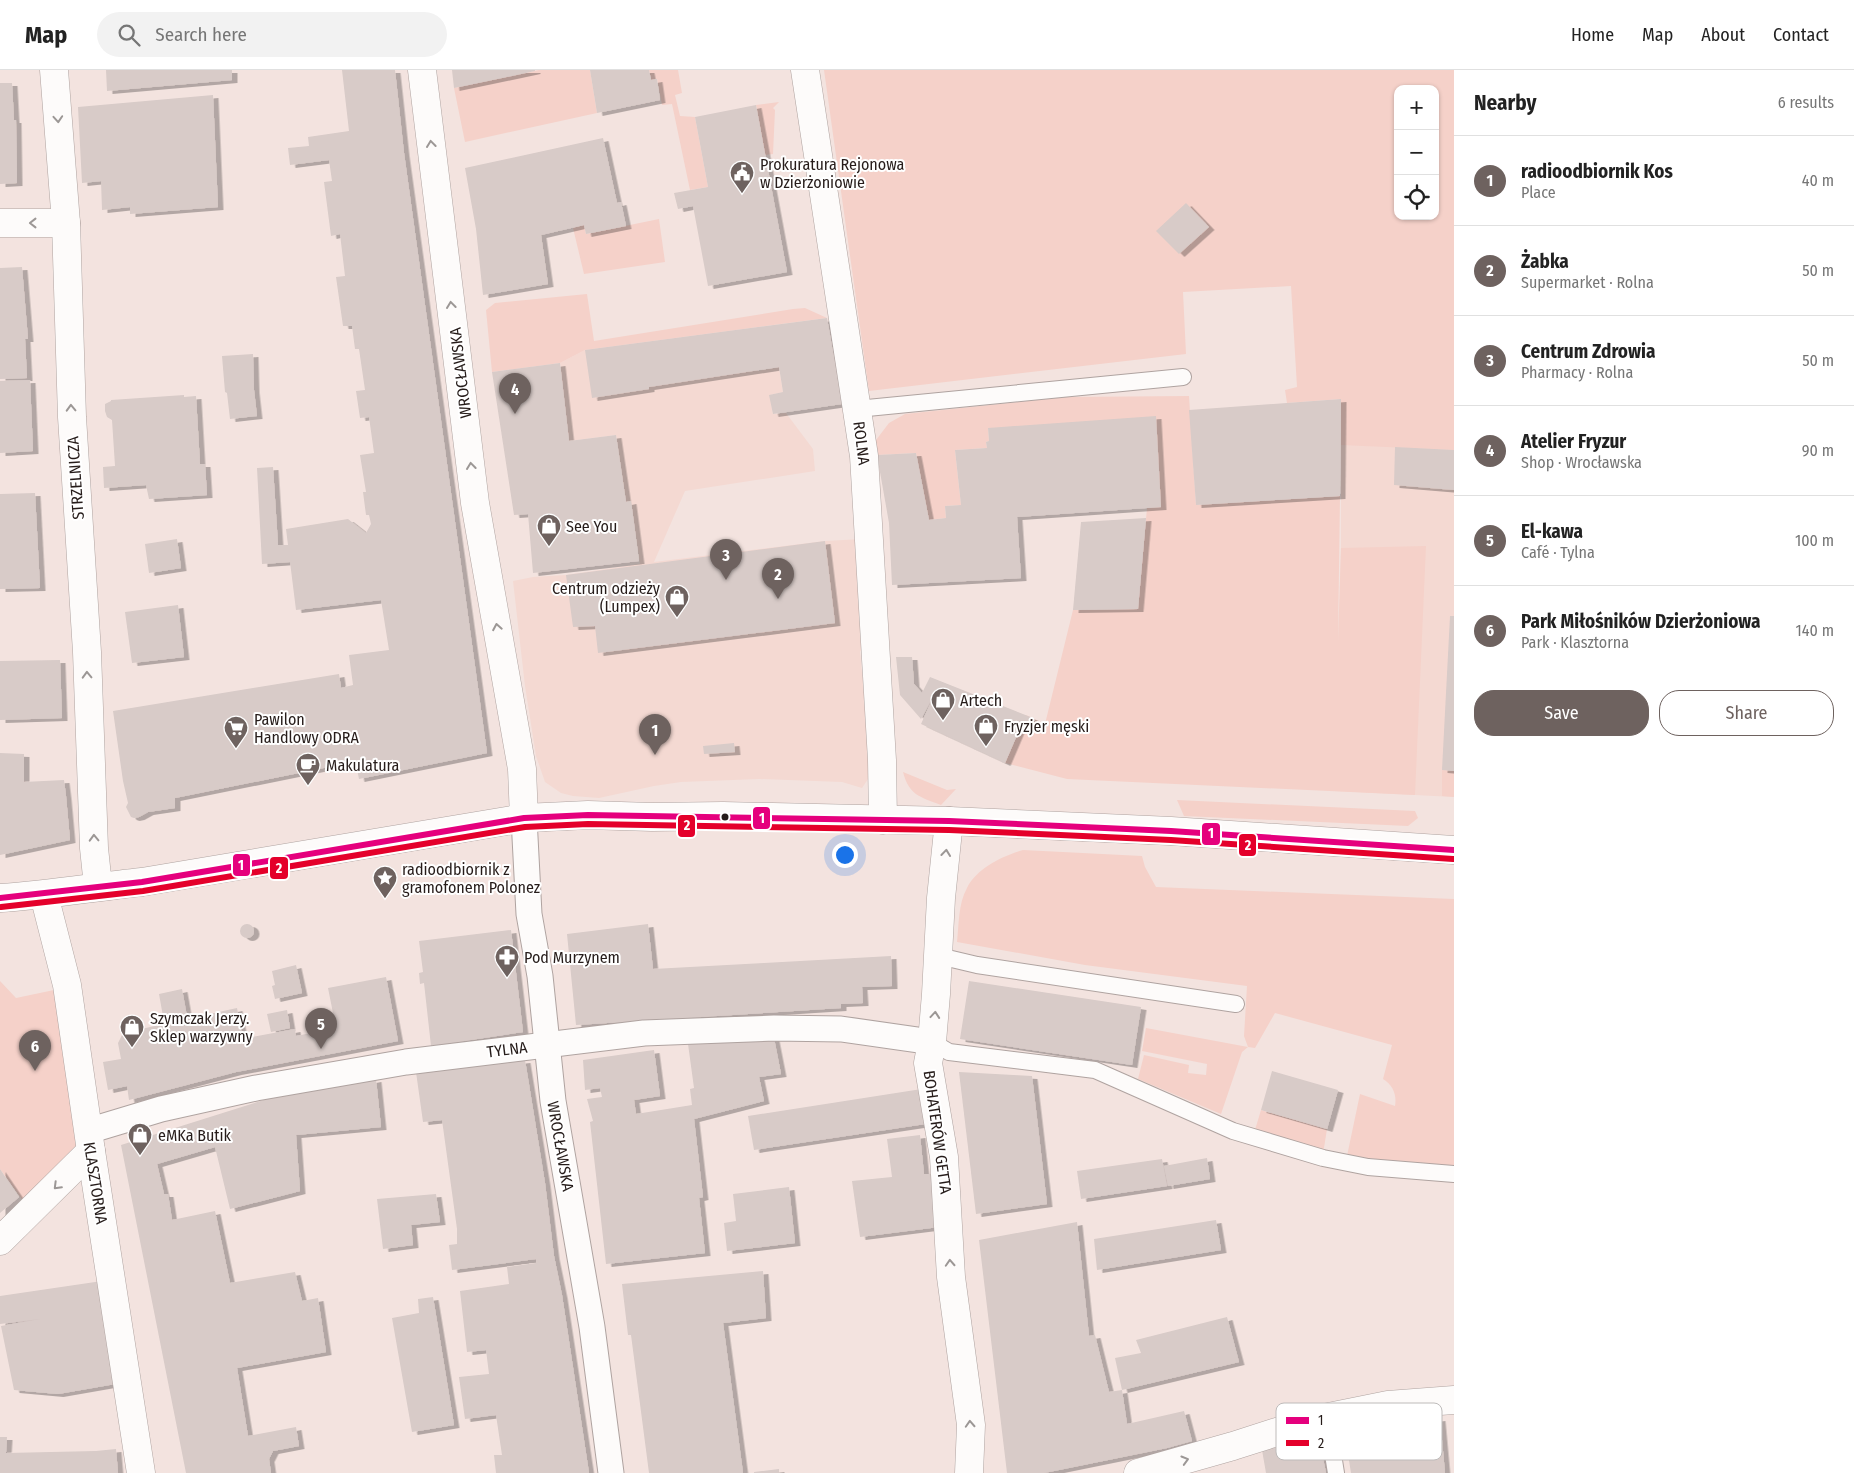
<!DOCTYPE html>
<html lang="en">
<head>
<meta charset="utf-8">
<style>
  body { margin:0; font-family:"Fira Sans Condensed",sans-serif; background:#f2f2f2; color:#222 }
  .controls { position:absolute; right:15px; top:15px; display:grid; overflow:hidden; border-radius:10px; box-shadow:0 1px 4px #0004 }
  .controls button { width:45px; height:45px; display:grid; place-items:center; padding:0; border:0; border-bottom:1px solid #e0e0e0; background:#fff; color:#222; font:25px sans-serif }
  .you { position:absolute; left:844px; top:784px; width:18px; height:18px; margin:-12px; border:4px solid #fff; border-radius:50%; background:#1a73e8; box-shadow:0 0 0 8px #1a73e833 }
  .badge { display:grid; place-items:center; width:32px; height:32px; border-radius:50%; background:#6e625f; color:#fff; font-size:16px; font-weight:700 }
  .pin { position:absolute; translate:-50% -41px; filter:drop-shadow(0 1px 2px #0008) }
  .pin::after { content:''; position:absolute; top:26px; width:18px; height:15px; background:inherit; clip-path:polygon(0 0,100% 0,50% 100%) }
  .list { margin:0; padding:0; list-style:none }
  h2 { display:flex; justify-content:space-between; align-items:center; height:65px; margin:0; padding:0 20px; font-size:21px }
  h2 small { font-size:16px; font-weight:400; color:#767676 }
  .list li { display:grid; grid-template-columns:32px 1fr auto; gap:15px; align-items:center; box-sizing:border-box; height:90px; padding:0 20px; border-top:1px solid #e0e0e0 }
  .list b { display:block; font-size:19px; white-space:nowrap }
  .list p { margin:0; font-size:16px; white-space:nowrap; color:#767676 }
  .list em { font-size:16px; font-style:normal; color:#767676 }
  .actions { display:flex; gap:10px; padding:15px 20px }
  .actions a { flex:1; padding:11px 0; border:1px solid #6e625f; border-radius:20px; text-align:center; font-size:18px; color:#6e625f }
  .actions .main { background:#6e625f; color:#fff }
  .icon { flex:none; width:28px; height:28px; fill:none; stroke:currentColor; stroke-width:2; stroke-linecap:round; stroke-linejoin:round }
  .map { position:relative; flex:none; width:1454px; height:1403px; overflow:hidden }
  header { display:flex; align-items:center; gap:30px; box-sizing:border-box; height:70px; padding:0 25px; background:#fff; border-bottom:1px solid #e0e0e0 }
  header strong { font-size:24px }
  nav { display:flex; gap:28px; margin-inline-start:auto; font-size:18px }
  .search { width:350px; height:45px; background:#f2f2f2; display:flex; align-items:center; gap:12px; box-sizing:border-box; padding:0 18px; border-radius:28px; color:#767676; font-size:19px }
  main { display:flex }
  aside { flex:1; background:#fff }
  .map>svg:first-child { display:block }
</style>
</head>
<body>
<header>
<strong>Map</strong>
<div class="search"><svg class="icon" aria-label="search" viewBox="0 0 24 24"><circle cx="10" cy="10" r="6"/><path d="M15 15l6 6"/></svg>Search here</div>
<nav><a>Home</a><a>Map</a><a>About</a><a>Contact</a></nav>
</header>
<main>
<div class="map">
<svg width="1454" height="1403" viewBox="0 0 1454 1403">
  <defs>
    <filter id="shadow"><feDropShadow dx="5.5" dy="3" stdDeviation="0" flood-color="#0004"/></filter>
  </defs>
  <rect width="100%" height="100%" fill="#f3e3df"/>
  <g fill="#f4d9d2" fill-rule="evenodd">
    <path d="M1351,0H1454V727L1336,721L1341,478V329ZM1398,19H1435V146H1398Z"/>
    <path d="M752,258L758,301L779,297L783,322L770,325L773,344L786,343L813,379L815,401L685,421L654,492L825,471L862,469L865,573L860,582L870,684V706L862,718L842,712L759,709L681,712L654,716L599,728L573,726L561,723L545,712L536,686L525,616L513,511L533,507L566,505L640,494L631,431L626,432L616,365L569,371L560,293L585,280Z"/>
  </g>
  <g fill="#f5d1c9" fill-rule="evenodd">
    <path d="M539,0H590L597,43L465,72L454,18Z"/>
    <path d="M649,0H678L682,23L675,25L680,46L695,47L708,117L690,120L672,34L662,35L657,9L651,10Z"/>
    <path d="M824,0H1454V380L1341,375V329L1287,333L1285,320L1297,317L1291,216L1183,222L1186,284L869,321ZM1398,19H1435V146H1398Z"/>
    <path d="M779,32L773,38L775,40L773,84L765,85L756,35Z"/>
    <path d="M659,149L665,192L584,204L573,158L584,155L586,164Z"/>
    <path d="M587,224L594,271L793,239L805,238L827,248L585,280L560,293L492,302L486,240L495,233Z"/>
    <path d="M1189,326L1196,435L1340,426L1338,571L1341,478L1426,476L1415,725L1067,709L1005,693L1026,645L1045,654L1073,540L1138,539L1147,438L1160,437L988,358L989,371L986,372L987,378L955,380L961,435L945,436L946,448L929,450L916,383L877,385L873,374L889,353L905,344L1066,327Z"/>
    <path d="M1442,700L1454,701V727L1442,726Z"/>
    <path d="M903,702L947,720L956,719L941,735C920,727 909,725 903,702Z"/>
    <path d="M1177,730L1415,741L1418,748L1408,756L1184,746Z"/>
    <path d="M1023,780L1142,786L1145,797L1156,817L1454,829V1097L1347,1086L1360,1024L1395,1036C1397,1025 1393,1015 1383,1009L1392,975L1275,943L1255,978L1248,977L1242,982L1221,1044L1138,1009L1144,985L1189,995L1188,1003L1206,1005L1207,994L1142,981L1146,958L1248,977L1244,966L1247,916L1085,895L957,872C959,855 958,834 967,818C977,798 1003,786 1023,780Z"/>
    <path d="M0,911L16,928L54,920L79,1072L58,1102L26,1135L0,1099Z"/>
    <path d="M1261,1040L1327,1059L1323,1084L1255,1060Z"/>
  </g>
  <g fill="#d8cbc8" filter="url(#shadow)">
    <path d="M106,0H232V10L107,21Z"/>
    <path d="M342,0H395L404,83L487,683L359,709L357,699L355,700L353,692L175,728V738L148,742L139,747L134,748L131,747L126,737L128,733L123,711L113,641L339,604L341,618L353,615L349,585L389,580L381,530L296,540L290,492L262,494L257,398L273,397L278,475H288L286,459L348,449L366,463L371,454L369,445H366L363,422H366L360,385L374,383L369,347L360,348L356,321L365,320L359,279H355L352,256H343L336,207L345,206L340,164L331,166L324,112L332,111L329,90L290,95L288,78L309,76L308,67L349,61Z"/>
    <path d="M452,0H535V1L454,18Z"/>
    <path d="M590,0H649L651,10L657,9L660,30L597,43Z"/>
    <path d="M0,13H12L14,50H16L17,113L0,114Z"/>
    <path d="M213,25L218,137L130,144V137L102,140L101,111L82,113L78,37Z"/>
    <path d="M756,35L787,202L708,216L693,136L678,139L674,123L708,117L695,47Z"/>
    <path d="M603,68L617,133L621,132L626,156L586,164L584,155L541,165L548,214L483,225L476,159L465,98Z"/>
    <path d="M1186,133L1209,157L1179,184L1156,161Z"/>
    <path d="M22,197L28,269H25L27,308L0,309V198Z"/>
    <path d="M827,248L842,334L773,344L769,325L783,322L779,297L649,317V319L592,328L585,280Z"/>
    <path d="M253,284L254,320L257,346L230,349L227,323L225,322L222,286Z"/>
    <path d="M560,293L569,371L616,365L626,432L631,431L639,491L533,503L528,444L514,445L492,302Z"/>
    <path d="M30,310L33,381L0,383V311Z"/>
    <path d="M184,325V327L196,326L200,394H205L207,425L149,429L146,415L104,418L103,397L115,396L112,350L107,347L105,341V334L111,331V330Z"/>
    <path d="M1341,329L1340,426L1196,435L1189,340Z"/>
    <path d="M1156,346L1161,437L1017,447L1021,508L892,515L889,453L877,385L916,383L929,450L946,448L945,436L961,435L955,380L987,378L986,372L989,371L988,358Z"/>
    <path d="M1395,377L1454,380V420L1394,415Z"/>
    <path d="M35,423L40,518L0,519V424Z"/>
    <path d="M1146,448L1138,539L1073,540L1081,452Z"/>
    <path d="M177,469L181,498L149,503L145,474Z"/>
    <path d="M825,471L835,553L598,583L595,556L573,557L566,505Z"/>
    <path d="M178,535L184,587L132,593L125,542Z"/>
    <path d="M1450,546H1454V701L1442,700Z"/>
    <path d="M896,587H912L914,614L922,623L930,607L1033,648L1020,658L1005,693L921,654L936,621L921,649L900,625Z"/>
    <path d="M60,590L62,648L0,650V591Z"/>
    <path d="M734,673L735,682L704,684L703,676Z"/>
    <path d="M0,683L24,684V712L64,710L66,726L60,727L66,726L70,770L0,785Z"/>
    <circle cx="247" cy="861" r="7"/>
    <path d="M648,854L653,899L891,886L892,916L862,917L863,933L841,934V938L576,955L567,864Z"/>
    <path d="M511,860L523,962L431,976L424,913L420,914L419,903L423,902L419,871Z"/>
    <path d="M296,895L302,923L275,929L272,916L275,915L272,901Z"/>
    <path d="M386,907L398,971L236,1002L129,1030L127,1016L108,1020L103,992L121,989L118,973L123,963L237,938L244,975L253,973L252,967L295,959L296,966L336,958L328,918Z"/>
    <path d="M969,911L1141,937L1132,995L960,969Z"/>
    <path d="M182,919L187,947L164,952L159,924Z"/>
    <path d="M287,940L290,958L271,962L267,944Z"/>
    <path d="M773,963L781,1004L759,1007L764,1031L694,1049L703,1127L699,1128L705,1183L606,1194L590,1052L593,1051L587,1029L602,1027L600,1018L585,1020L583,990L654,980L660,1026L634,1030L636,1044L692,1035L690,1019L694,1018L688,974Z"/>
    <path d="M525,990L545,1113L554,1186L562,1225L589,1403H496L494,1385H502L496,1345L465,1349L459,1307L489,1304L486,1280L467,1282L460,1221L509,1214L507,1197L536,1193V1189L452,1200L449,1175L457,1174V1159L442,1050L423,1052L416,1002Z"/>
    <path d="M1272,1001L1338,1020L1327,1059L1261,1040Z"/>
    <path d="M959,1002L1032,1006L1047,1134L976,1144Z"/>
    <path d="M376,1009L381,1057L296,1065L300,1121L230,1139L215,1077L157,1094L164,1124H168L172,1150L215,1141L230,1213L295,1202L302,1231L318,1228L326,1282L237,1298L248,1366L296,1357L299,1376L273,1381L269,1389L271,1403H186L121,1075L270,1028Z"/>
    <path d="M928,1018L932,1053L754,1080L748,1046Z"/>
    <path d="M920,1065L924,1104H932L939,1157L860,1167L852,1111L892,1107L887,1069Z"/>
    <path d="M1207,1088L1210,1109L1168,1116L1164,1096Z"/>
    <path d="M1162,1089L1167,1116L1081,1129L1077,1101Z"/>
    <path d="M0,1099L19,1127L0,1143Z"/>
    <path d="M789,1117L795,1173L727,1181L724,1153L736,1151L733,1124Z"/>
    <path d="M436,1124L440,1152L411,1155L413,1175L383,1179L377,1129Z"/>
    <path d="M1216,1150L1221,1180L1097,1200L1094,1169Z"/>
    <path d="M1077,1152L1089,1266L1095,1265L1109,1322L1122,1320L1115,1288L1141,1283L1136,1270L1227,1247L1239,1292L1122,1320L1127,1354L1184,1341L1192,1371L1167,1378L1044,1403H1007L979,1170Z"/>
    <path d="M763,1201L766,1248L723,1253L743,1403H649L631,1265H628L622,1214Z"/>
    <path d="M102,1211L121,1313L58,1324L14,1320L1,1256L40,1249L0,1254V1226Z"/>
    <path d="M433,1227L454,1355L412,1362L392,1248L419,1243L418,1229Z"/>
    <path d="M1440,1348L1445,1403H1351L1344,1359Z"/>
    <path d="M0,1367H7L6,1383L96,1381L116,1379L118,1403H0Z"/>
    <path d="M1319,1369L1326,1403H1266L1262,1380Z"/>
    <path d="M779,1399V1403H754V1402Z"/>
  </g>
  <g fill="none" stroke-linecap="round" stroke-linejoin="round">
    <defs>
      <g id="service">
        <path d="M857,339L1183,307"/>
        <path d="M939,886L977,895L1236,934"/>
        <path d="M932,972L949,982L1095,1000L1233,1061L1323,1088L1368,1097L1454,1104"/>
        <path d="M1327,1347L1336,1403"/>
      </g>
      <g id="pedestrian">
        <path d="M524,748L529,844L540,906L553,1031L592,1257L611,1403"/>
        <path d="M88,1061L161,1039L256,1018L406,992L644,963L774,958L841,959L932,972"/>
      </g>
      <g id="minor">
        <path d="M54,0L66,153L72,347L87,582L94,778L98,816"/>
        <path d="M422,0L475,433L522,699L524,748"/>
        <path d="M805,0L864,386L882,690L883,750"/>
        <path d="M0,153H66"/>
        <path d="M949,751L941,828L936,924L932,972L928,993L944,1087L951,1207L971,1355L969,1403"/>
        <path d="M44,825L67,915L91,1081L141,1403"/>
        <path d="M0,1171L91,1081"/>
        <path d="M1138,1403L1233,1376L1314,1350L1388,1335L1454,1330"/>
      </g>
      <path id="tertiary" d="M0,828C48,825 94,817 142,812L524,748L588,745L652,747L723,746L949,751L1171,761L1454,780"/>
    </defs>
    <use href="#service" stroke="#afa3a0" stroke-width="18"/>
    <use href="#pedestrian" stroke="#afa3a0" stroke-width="27"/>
    <use href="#minor" stroke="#afa3a0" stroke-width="29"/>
    <use href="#tertiary" stroke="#afa3a0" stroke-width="29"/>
    <use href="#service" stroke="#fdfbfa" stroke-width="16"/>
    <use href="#pedestrian" stroke="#fdfbfa" stroke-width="25"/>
    <use href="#minor" stroke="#fdfbfa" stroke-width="28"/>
    <use href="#tertiary" stroke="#fdfbfa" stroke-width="28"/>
    <defs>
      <path id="bus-1" d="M0,828L142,812L524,748L588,745L949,751L1171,761L1454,780"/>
      <path id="bus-2" d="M1,837L143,821L525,757L588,754L949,760L1171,770L1453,789"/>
    </defs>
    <use href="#bus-1" stroke="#fff" stroke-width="10"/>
    <use href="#bus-2" stroke="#fff" stroke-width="10"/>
    <use href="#bus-1" stroke="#e5007d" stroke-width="6"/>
    <use href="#bus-2" stroke="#e4002b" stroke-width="6"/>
  </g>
  <defs><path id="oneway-chevron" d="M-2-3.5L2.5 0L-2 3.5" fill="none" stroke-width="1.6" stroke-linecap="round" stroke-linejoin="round" transform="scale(1.25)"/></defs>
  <g stroke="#9c9795">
    <use href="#oneway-chevron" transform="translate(58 49) rotate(86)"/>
    <use href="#oneway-chevron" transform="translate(431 74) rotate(-97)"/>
    <use href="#oneway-chevron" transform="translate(33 153) rotate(-180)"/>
    <use href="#oneway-chevron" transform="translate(451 235) rotate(-97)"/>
    <use href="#oneway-chevron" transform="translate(71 338) rotate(-92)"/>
    <use href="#oneway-chevron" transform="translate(471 396) rotate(-97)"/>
    <use href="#oneway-chevron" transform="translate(497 557) rotate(-100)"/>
    <use href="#oneway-chevron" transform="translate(87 605) rotate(-92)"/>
    <use href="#oneway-chevron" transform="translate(94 768) rotate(-92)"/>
    <use href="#oneway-chevron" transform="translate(946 783) rotate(-84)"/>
    <use href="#oneway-chevron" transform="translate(935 945) rotate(-85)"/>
    <use href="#oneway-chevron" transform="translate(57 1116) rotate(135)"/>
    <use href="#oneway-chevron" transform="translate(950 1193) rotate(-93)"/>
    <use href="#oneway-chevron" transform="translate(970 1354) rotate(-93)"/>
    <use href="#oneway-chevron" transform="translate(1185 1390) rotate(-16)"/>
  </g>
  <defs>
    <symbol id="civic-pin" viewBox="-11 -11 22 30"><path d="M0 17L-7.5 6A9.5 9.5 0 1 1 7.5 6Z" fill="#6e625f" stroke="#fff"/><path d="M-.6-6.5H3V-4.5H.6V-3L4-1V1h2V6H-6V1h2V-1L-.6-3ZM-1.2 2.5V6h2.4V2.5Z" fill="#fff"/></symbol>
    <symbol id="shop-pin" viewBox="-11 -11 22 30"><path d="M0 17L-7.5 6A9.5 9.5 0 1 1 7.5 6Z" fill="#6e625f" stroke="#fff"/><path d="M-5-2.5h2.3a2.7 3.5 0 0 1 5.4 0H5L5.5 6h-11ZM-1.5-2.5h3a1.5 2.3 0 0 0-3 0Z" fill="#fff"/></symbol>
    <symbol id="supermarket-pin" viewBox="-11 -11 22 30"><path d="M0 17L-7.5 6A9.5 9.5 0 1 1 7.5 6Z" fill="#6e625f" stroke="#fff"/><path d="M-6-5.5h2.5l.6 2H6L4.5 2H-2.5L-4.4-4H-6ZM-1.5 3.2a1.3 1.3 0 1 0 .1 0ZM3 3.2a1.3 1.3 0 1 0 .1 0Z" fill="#fff"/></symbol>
    <symbol id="cafe-pin" viewBox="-11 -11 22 30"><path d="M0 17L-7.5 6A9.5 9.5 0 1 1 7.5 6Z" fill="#6e625f" stroke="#fff"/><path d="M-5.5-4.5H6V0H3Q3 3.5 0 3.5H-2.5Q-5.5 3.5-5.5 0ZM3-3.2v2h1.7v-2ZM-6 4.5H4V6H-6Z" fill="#fff"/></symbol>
    <symbol id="sight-pin" viewBox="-11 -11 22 30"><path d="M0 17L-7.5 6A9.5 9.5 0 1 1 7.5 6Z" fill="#6e625f" stroke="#fff"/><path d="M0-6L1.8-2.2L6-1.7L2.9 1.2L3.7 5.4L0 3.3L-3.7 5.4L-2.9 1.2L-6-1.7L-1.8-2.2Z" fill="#fff"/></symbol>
    <symbol id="pharmacy-pin" viewBox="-11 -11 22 30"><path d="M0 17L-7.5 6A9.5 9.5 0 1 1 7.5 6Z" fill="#6e625f" stroke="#fff"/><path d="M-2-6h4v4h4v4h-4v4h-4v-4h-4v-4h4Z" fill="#fff"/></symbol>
  </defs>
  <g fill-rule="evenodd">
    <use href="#civic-pin" x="728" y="89" width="28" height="38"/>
    <use href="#shop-pin" x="535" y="442" width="28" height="38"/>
    <use href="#shop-pin" x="663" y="513" width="28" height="38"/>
    <use href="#shop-pin" x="929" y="616" width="28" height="38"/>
    <use href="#shop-pin" x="972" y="642" width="28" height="38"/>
    <use href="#supermarket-pin" x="222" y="644" width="28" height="38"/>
    <use href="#cafe-pin" x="294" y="681" width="28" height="38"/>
    <use href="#sight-pin" x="371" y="794" width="28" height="38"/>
    <use href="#pharmacy-pin" x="493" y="873" width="28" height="38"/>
    <use href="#shop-pin" x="118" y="943" width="28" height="38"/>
    <use href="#shop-pin" x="126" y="1051" width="28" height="38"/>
  </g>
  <circle fill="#261c1a" stroke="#fff" stroke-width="2" cx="725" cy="747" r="4.5"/>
  <g text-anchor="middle" stroke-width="4" stroke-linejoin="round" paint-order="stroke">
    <g font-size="16" fill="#261c1a" stroke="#fff" text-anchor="start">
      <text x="760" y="100">Prokuratura Rejonowa<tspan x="760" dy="18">w Dzierżoniowie</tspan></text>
      <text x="566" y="462">See You</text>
      <text x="660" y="524" text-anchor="end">Centrum odzieży<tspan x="660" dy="18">(Lumpex)</tspan></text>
      <text x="960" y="636">Artech</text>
      <text x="254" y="655">Pawilon<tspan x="254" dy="18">Handlowy ODRA</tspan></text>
      <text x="1004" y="662">Fryzjer męski</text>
      <text x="326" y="701">Makulatura</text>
      <text x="402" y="805">radioodbiornik z<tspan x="402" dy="18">gramofonem Polonez</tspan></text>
      <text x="524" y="893">Pod Murzynem</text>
      <text x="150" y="954">Szymczak Jerzy.<tspan x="150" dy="18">Sklep warzywny</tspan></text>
      <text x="158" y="1071">eMKa Butik</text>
    </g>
    <g font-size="16" fill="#261c1a" stroke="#fff">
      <text transform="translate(460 303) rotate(-97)" y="6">WROCŁAWSKA</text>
      <text transform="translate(862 373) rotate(83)" y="6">ROLNA</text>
      <text transform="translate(75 408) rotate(-94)" y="6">STRZELNICZA</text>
      <text transform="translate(507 979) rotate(-7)" y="6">TYLNA</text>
      <text transform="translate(938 1062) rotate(82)" y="6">BOHATERÓW GETTA</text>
      <text transform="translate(561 1076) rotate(80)" y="6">WROCŁAWSKA</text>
      <text transform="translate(96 1113) rotate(81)" y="6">KLASZTORNA</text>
    </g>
  </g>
  <rect x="1276" y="1333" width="166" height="57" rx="8" fill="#fff" stroke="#bebbba" stroke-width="1"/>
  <rect x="1286" y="1347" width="23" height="7" fill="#e5007d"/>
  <rect x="1286" y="1370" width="23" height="6" fill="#e4002b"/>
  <g font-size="14" fill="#261c1a">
    <text x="1318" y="1355">1</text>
    <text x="1318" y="1378">2</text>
  </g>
  <g stroke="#fff" stroke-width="2">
    <rect x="752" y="736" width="19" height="24" rx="5" fill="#e5007d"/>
    <rect x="677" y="744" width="19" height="24" rx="5" fill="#e4002b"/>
    <rect x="1201" y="752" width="20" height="24" rx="5" fill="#e5007d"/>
    <rect x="1238" y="763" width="19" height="24" rx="5" fill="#e4002b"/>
    <rect x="232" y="783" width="19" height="24" rx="5" fill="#e5007d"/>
    <rect x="269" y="786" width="20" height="24" rx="5" fill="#e4002b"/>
  </g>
  <g font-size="14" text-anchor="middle" font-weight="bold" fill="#fff">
    <text x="762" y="753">1</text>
    <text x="687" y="760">2</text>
    <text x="1211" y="768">1</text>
    <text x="1248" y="780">2</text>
    <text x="241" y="800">1</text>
    <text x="279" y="803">2</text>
  </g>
</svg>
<div class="controls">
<button>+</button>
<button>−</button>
<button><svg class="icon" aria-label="locate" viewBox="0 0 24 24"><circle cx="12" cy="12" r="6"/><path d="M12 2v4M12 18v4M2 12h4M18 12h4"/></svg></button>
</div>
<div class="you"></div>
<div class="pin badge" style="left:655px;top:685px">1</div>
<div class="pin badge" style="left:778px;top:529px">2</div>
<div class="pin badge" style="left:726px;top:510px">3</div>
<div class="pin badge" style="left:515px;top:344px">4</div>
<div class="pin badge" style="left:321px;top:979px">5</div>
<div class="pin badge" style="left:35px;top:1001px">6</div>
</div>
<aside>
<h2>Nearby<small>6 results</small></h2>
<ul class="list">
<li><span class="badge">1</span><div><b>radioodbiornik Kos</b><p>Place</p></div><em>40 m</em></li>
<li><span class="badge">2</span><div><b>Żabka</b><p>Supermarket · Rolna</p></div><em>50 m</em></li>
<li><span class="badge">3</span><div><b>Centrum Zdrowia</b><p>Pharmacy · Rolna</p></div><em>50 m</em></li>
<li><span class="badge">4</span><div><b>Atelier Fryzur</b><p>Shop · Wrocławska</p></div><em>90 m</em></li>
<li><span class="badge">5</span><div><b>El-kawa</b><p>Café · Tylna</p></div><em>100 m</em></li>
<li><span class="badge">6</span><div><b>Park Miłośników Dzierżoniowa</b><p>Park · Klasztorna</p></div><em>140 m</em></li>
</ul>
<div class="actions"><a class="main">Save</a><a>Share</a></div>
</aside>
</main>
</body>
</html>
